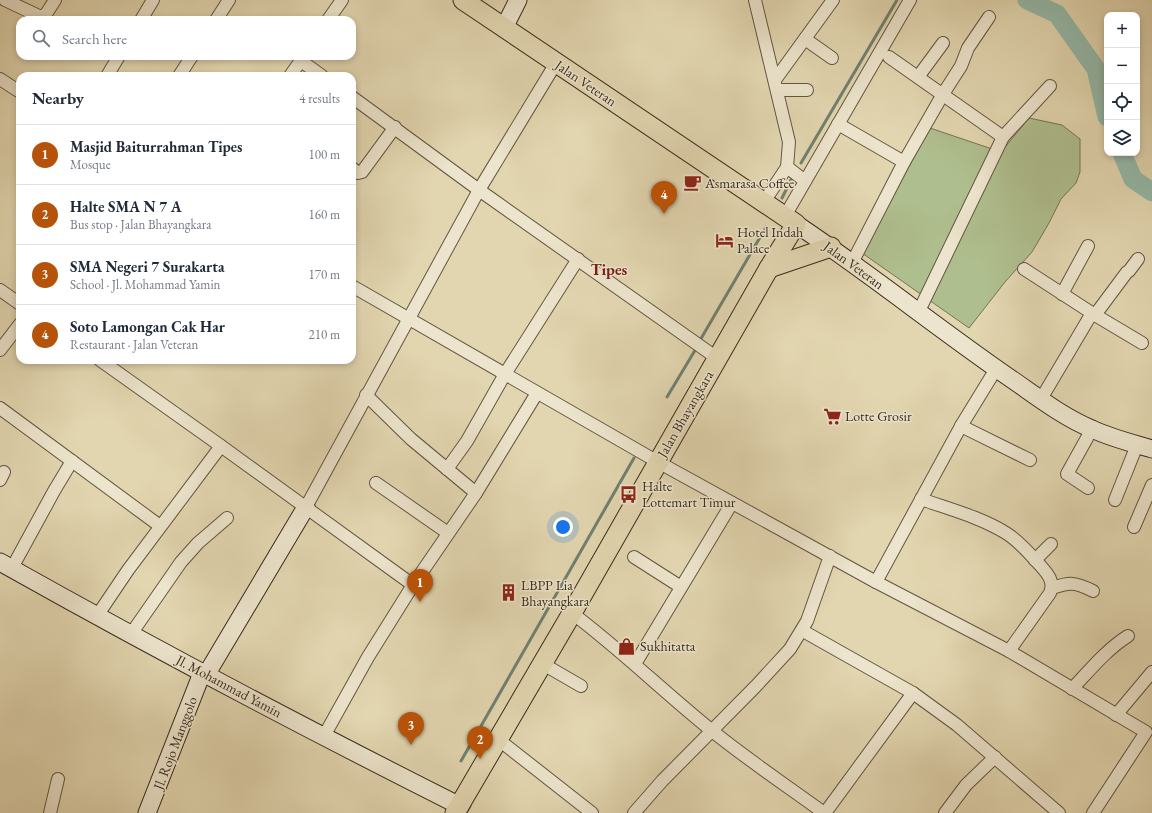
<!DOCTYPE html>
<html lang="en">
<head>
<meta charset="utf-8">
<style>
  body { margin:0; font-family:"EB Garamond",serif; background:#f2f2f3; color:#1f2937 }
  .controls { position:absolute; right:12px; top:12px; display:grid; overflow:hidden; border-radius:8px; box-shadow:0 2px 6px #0003 }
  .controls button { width:36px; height:36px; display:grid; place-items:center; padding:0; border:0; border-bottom:1px solid #e0e1e3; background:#fff; color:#1f2937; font:20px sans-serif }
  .you { position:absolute; left:563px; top:527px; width:14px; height:14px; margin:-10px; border:3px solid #fff; border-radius:50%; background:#1a73e8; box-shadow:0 0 0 6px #1a73e833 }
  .badge { display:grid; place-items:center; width:26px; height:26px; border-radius:50%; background:#b45309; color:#fff; font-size:13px; font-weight:700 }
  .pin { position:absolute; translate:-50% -33px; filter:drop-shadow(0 1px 2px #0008) }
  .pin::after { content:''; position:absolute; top:21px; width:14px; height:12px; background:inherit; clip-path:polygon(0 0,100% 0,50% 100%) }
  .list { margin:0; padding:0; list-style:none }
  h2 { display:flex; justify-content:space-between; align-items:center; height:52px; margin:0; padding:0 16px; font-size:17px }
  h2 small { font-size:13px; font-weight:400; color:#747a83 }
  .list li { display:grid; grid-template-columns:26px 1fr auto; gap:12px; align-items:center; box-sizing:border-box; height:60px; padding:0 16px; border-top:1px solid #e0e1e3 }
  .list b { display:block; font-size:15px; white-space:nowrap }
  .list p { margin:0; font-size:13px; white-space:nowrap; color:#747a83 }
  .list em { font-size:13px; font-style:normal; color:#747a83 }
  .icon { flex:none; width:22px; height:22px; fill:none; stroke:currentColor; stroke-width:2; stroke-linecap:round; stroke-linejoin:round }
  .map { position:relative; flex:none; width:1152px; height:813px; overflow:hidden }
  .search { position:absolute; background:#fff; box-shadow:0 2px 6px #0003; left:16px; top:16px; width:340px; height:44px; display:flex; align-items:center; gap:10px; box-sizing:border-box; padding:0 14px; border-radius:12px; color:#747a83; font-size:15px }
  .panel { position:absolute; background:#fff; box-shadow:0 2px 6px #0003; left:16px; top:72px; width:340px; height:292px; border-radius:12px }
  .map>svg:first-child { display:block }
</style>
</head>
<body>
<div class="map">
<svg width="1152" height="813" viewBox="0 0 1152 813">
  <rect width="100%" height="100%" fill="#e2d6b0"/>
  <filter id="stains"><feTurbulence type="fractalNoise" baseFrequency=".005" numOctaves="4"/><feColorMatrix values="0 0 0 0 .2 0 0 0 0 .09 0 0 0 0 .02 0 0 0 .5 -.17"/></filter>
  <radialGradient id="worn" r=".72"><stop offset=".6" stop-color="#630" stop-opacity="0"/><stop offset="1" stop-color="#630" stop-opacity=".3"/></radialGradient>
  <path fill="#afbe8e" stroke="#747556" d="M1029,118L1062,125L1080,139V172L1076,183L1061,199L1049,223L1032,252L1005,282L969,328L862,253L930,128L1001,152Z"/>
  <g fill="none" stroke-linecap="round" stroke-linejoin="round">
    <g stroke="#708171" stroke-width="3">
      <path d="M801,163L897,0"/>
      <path d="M782,198L793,176"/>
      <path d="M699,342L766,227"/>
      <path d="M667,397L697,347"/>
      <path d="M461,761L634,458"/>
      <path d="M466,813L470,806"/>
    </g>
    <g stroke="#95b9a9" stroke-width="19">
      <path d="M1027,0L1057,14L1096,69L1107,117"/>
      <path d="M1122,153L1133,179L1152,192"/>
    </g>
    <defs>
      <g id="street">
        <path d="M5,0L41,17L46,14L55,0"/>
        <path d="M755,0L789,142L787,167L764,202"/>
        <path d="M141,20L153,0"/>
        <path d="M216,20L229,0"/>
        <path d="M328,20L342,0"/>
        <path d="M805,39L832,58"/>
        <path d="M889,57L1003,137"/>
        <path d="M301,61L322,76"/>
        <path d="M107,76L119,56"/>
        <path d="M179,76L192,56"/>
        <path d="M290,76L304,56"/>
        <path d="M918,77L943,43"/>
        <path d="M0,79L20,92"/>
        <path d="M775,80L833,0"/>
        <path d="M777,90H807"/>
        <path d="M352,97L479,190L717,358"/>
        <path d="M838,124L904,162"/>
        <path d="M787,167L805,181"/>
        <path d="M352,168L358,173L362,172L395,127"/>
        <path d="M785,216L910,0"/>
        <path d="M852,263L904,162L943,94L961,66L968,48L989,17"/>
        <path d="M1024,269L1095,315L1142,343"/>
        <path d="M352,286L658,462L876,582L1009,651L1146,732L1093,813"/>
        <path d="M0,290L20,304"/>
        <path d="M1062,294L1088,246"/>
        <path d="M919,311L1003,137L1050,86"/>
        <path d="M1095,315L1127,272L1129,271L1138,259"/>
        <path d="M0,350L20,324"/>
        <path d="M100,360L221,446L413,585"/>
        <path d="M366,395L411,439L476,493"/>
        <path d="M1041,399L1092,313"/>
        <path d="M0,408L160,526"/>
        <path d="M961,426L1030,460"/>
        <path d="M447,469L467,441L505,374L578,259"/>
        <path d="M0,480L4,472"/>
        <path d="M376,483L448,533"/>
        <path d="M1088,488L1067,474L1092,429"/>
        <path d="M921,499C949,509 980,517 1006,533C1019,541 1029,553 1039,564C1047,573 1055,581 1050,593L1009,651"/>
        <path d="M1115,500L1137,445"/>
        <path d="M306,507L479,190L556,63"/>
        <path d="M1134,527L1152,485"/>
        <path d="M634,557L681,587"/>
        <path d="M1035,560L1051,544"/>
        <path d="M12,568L54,491L72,461"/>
        <path d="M876,582L961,426L996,369"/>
        <path d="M1052,588C1070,582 1075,582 1093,591"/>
        <path d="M572,613C621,650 664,692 711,730C748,760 787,786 824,813"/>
        <path d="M97,616L128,570L221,446"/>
        <path d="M803,631L913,693L957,725L1059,813"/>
        <path d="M131,634L181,562L198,543L227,518"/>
        <path d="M543,664L581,686"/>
        <path d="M635,664L732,503"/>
        <path d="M1072,689C1089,671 1107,649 1128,636"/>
        <path d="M1116,715L1152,672"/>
        <path d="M324,736L368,657L413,585L476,493L537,393"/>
        <path d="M499,740L592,813"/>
        <path d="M50,813L58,779"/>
        <path d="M634,813L662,781L756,686L790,649L807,621L830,556"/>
        <path d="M825,813L913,693"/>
        <path d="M945,813L966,785L995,757"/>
      </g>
      <g id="secondary">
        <path d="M504,28L518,0"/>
        <path d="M796,224C868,272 936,327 1007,376C1035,395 1061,416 1092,429C1111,438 1132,443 1152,449"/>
        <path d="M0,562C151,647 305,728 460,806"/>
        <path d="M206,675L306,507"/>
        <path d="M147,813L202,673"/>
      </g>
      <g id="primary">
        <path d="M769,268L831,247"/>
        <path d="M455,813L572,613L769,268L796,224L463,0"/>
      </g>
    </defs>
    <use href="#street" stroke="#635642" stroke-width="14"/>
    <use href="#secondary" stroke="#392c1d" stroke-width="19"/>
    <use href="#primary" stroke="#392c1d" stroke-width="21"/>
    <use href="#street" stroke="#ece4cc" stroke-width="12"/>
    <use href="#secondary" stroke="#ece4cc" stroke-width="17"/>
    <use href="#primary" stroke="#e2d6b0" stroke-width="19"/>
  </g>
  <defs>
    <symbol id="cafe-bare" viewBox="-9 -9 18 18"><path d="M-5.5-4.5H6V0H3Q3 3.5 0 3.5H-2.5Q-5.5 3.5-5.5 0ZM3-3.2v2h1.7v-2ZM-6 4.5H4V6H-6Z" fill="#8f2418" stroke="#ece4cc" stroke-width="2.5" paint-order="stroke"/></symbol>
    <symbol id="hotel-bare" viewBox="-9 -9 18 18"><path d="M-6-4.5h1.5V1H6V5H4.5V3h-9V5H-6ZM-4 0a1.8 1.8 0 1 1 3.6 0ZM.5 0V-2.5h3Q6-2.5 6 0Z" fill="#8f2418" stroke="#ece4cc" stroke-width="2.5" paint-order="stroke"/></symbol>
    <symbol id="supermarket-bare" viewBox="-9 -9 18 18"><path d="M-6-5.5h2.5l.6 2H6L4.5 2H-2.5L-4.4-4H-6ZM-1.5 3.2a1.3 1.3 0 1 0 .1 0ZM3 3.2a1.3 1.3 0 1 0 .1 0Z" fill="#8f2418" stroke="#ece4cc" stroke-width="2.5" paint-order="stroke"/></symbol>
    <symbol id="bus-bare" viewBox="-9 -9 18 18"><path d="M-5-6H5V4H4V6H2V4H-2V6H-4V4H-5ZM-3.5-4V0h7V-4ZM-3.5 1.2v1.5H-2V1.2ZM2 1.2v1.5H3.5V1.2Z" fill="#8f2418" stroke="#ece4cc" stroke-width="2.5" paint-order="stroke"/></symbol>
    <symbol id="building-bare" viewBox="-9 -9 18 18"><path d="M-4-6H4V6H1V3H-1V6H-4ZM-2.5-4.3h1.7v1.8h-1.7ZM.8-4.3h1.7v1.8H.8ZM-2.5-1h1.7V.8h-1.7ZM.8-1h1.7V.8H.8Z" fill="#8f2418" stroke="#ece4cc" stroke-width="2.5" paint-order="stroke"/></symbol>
    <symbol id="shop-bare" viewBox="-9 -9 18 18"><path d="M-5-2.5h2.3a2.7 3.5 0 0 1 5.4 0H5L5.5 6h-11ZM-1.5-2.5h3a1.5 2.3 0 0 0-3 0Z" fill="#8f2418" stroke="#ece4cc" stroke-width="2.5" paint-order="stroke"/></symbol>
  </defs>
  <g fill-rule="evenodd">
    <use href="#cafe-bare" x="680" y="170" width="25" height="25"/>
    <use href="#hotel-bare" x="712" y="228" width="25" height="25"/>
    <use href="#supermarket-bare" x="820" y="404" width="25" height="25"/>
    <use href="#bus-bare" x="616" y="482" width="25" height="25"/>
    <use href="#building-bare" x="496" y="580" width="25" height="25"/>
    <use href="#shop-bare" x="614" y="634" width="25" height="25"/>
  </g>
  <g text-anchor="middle" stroke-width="3" stroke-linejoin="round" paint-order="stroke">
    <g font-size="14" fill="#392c1d" stroke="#ece4cc">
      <text transform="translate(586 83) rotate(34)" y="5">Jalan Veteran</text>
      <text transform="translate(854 265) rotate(36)" y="5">Jalan Veteran</text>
      <text transform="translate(685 414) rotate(-60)" y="5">Jalan Bhayangkara</text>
      <text transform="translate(229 686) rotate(28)" y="5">Jl. Mohammad Yamin</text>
      <text transform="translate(175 743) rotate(-69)" y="5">Jl. Rojo Manggolo</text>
    </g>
    <g font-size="14" fill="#392c1d" stroke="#ece4cc" text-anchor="start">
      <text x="705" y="188">Asmarasa Coffee</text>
      <text x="737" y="237">Hotel Indah<tspan x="737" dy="16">Palace</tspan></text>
      <text x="845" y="421">Lotte Grosir</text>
      <text x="642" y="491">Halte<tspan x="642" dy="16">Lottemart Timur</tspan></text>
      <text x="521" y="590">LBPP Lia<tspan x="521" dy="16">Bhayangkara</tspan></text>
      <text x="640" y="651">Sukhitatta</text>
    </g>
    <g font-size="16" font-weight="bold" fill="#7a1f14" stroke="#ece4cc">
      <text x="609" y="275">Tipes</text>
    </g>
  </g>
  <rect width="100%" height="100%" filter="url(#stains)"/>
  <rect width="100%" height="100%" fill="url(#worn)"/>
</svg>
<div class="controls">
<button>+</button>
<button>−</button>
<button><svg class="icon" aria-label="locate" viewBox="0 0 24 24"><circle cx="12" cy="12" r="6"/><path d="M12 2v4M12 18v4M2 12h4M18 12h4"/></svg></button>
<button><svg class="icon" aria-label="layers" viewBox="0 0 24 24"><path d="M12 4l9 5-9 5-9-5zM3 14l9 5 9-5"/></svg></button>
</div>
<div class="you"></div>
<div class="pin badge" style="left:420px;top:602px">1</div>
<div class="pin badge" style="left:480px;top:759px">2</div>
<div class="pin badge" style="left:411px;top:745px">3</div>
<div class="pin badge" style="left:664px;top:214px">4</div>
<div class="search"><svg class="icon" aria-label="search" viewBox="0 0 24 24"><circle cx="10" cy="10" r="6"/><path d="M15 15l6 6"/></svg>Search here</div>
<section class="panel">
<h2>Nearby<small>4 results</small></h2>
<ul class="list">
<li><span class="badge">1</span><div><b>Masjid Baiturrahman Tipes</b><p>Mosque</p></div><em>100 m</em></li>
<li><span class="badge">2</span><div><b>Halte SMA N 7 A</b><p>Bus stop · Jalan Bhayangkara</p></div><em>160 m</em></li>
<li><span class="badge">3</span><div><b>SMA Negeri 7 Surakarta</b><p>School · Jl. Mohammad Yamin</p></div><em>170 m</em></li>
<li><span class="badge">4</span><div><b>Soto Lamongan Cak Har</b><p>Restaurant · Jalan Veteran</p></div><em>210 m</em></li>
</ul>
</section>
</div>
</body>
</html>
